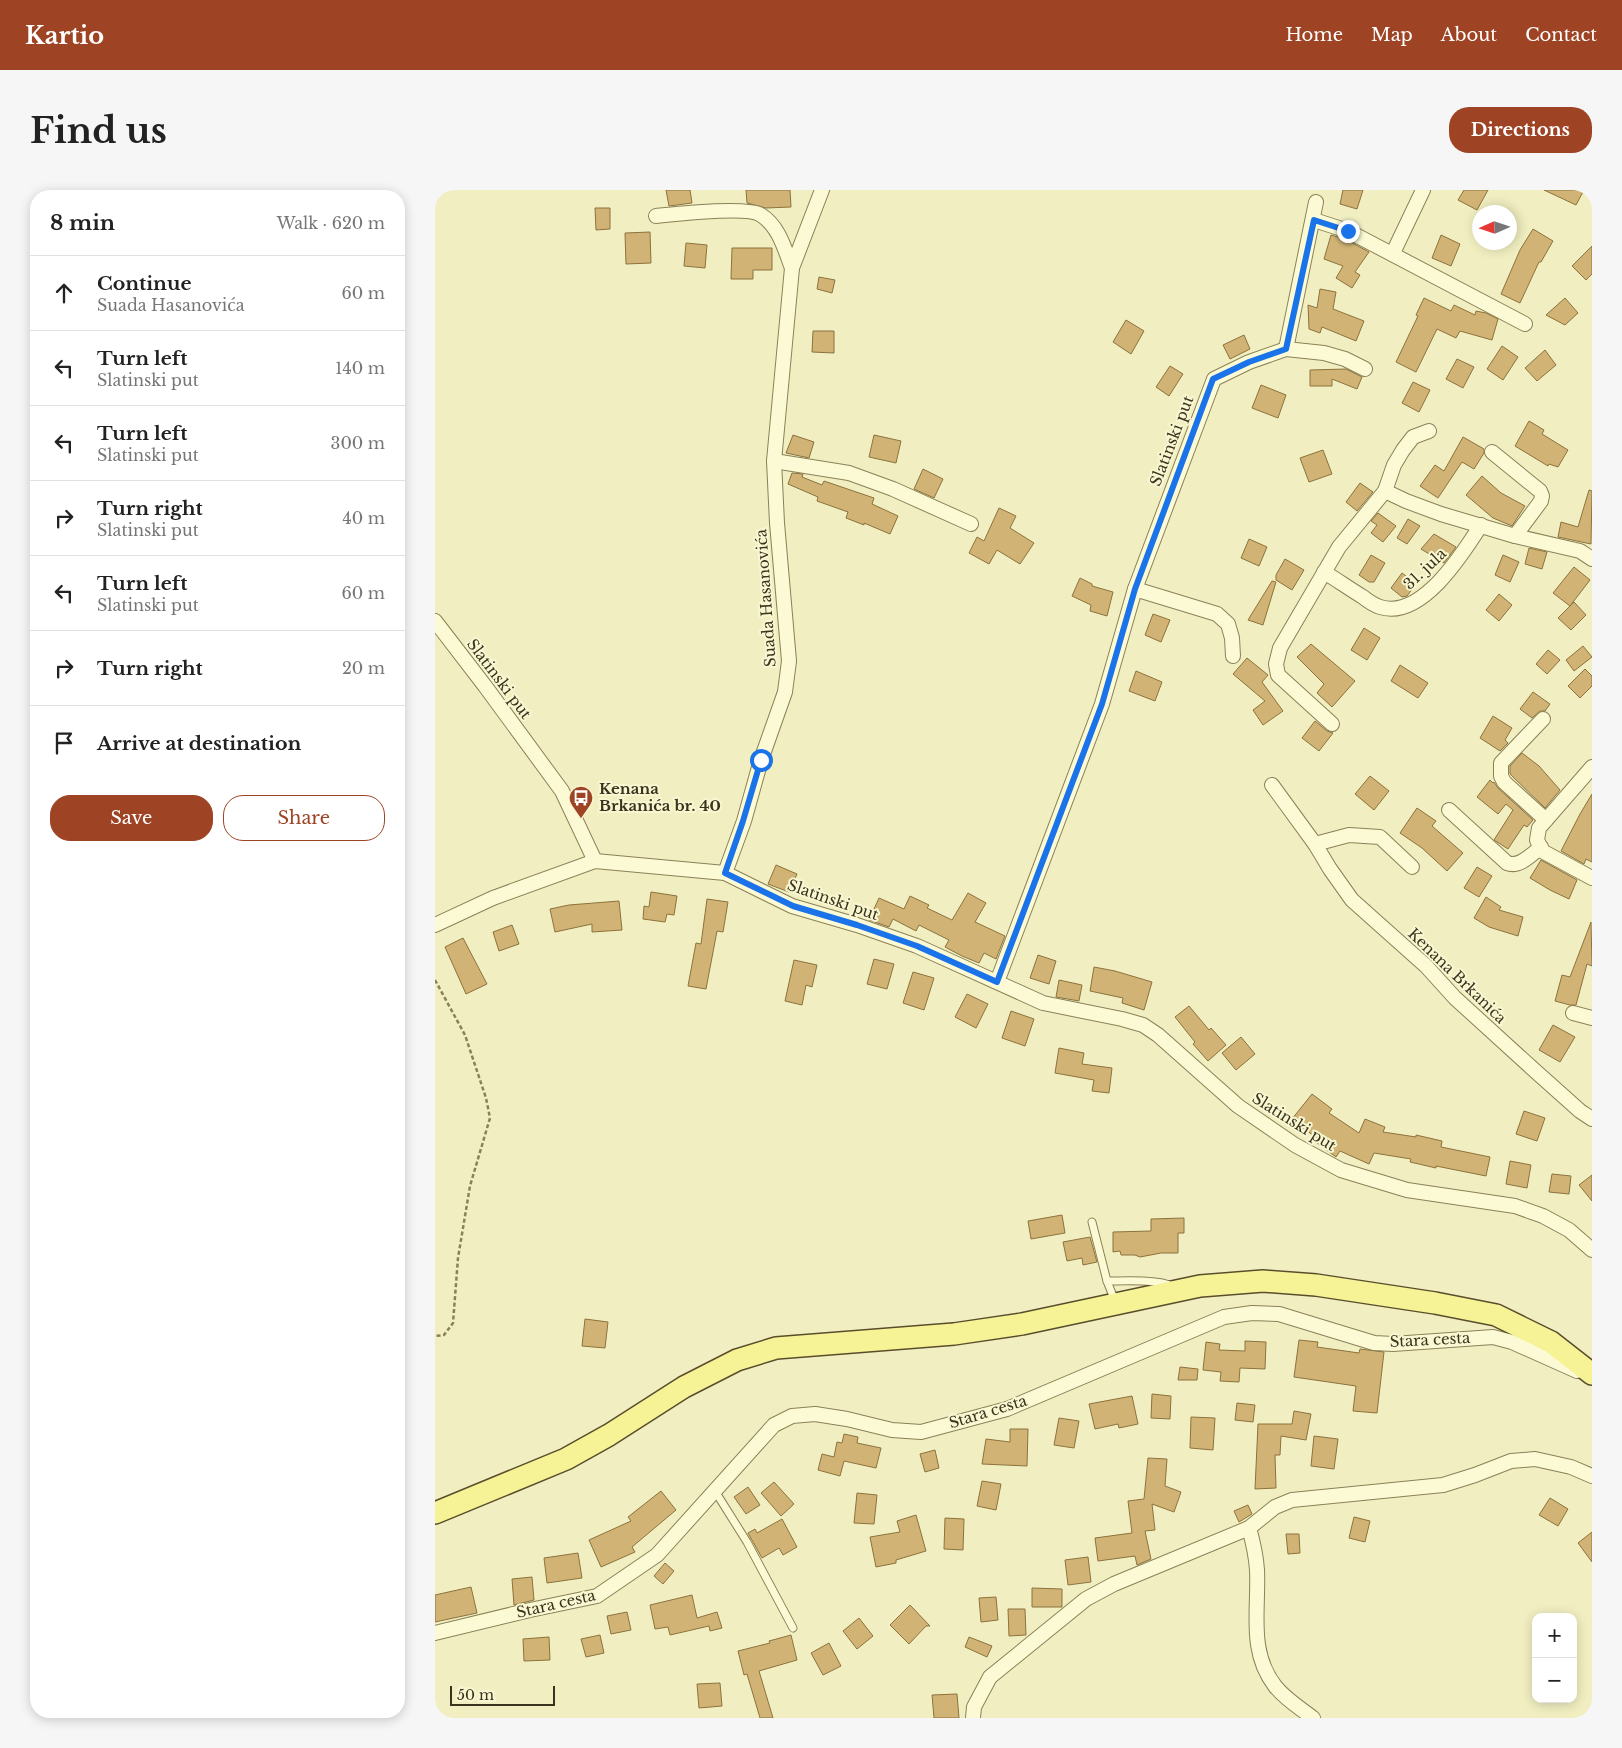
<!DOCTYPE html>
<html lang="en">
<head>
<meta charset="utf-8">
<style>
  body { margin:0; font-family:"Libre Baskerville",serif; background:#f6f6f6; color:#222 }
  .controls { position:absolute; right:15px; bottom:15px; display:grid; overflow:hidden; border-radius:10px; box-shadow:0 2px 12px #0003 }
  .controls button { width:45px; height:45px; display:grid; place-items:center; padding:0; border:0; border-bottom:1px solid #e0e0e0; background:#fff; color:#222; font:25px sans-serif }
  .compass { position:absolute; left:1037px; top:15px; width:45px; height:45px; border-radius:50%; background:#fff; box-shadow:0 2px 12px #0003; rotate:267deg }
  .scale { position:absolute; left:15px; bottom:12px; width:105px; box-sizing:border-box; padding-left:5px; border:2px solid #3a331d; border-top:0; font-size:14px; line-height:18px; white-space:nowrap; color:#3a331d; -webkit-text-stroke:4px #f8f7d1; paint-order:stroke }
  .stop { position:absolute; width:15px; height:15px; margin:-11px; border:4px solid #1a73e8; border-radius:50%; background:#fff }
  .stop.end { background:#1a73e8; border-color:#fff; box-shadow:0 1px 5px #0008 }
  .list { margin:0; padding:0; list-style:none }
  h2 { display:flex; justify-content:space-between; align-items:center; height:65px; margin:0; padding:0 20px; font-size:21px }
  h2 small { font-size:16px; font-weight:400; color:#767676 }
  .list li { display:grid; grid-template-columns:32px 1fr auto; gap:15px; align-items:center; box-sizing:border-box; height:75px; padding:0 20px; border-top:1px solid #e0e0e0 }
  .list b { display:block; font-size:19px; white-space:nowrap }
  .list p { margin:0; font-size:16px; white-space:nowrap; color:#767676 }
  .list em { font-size:16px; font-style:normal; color:#767676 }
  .actions { display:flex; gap:10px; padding:15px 20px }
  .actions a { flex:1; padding:11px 0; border:1px solid #9e4424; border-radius:20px; text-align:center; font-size:18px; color:#9e4424 }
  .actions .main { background:#9e4424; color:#fff }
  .icon { flex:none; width:28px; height:28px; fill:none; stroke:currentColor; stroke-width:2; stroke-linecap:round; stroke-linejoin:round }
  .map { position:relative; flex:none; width:1157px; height:1528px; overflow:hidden; border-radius:20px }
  header { display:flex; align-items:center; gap:30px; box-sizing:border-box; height:70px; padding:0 25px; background:#9e4424; color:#fff }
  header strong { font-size:24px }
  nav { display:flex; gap:28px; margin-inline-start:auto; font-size:18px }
  .intro { display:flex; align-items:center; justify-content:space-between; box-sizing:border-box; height:120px; padding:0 30px }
  h1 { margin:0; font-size:35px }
  .button { padding:12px 22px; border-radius:20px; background:#9e4424; color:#fff; font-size:18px; font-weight:700 }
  main { display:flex; gap:30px; padding:0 30px }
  aside { flex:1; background:#fff; border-radius:20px; box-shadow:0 2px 12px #0003 }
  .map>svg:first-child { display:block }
</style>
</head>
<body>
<header>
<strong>Kartio</strong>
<nav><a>Home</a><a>Map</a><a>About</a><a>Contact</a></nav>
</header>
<div class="intro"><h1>Find us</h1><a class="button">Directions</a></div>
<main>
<aside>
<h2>8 min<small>Walk · 620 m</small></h2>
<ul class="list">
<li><svg class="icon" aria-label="ahead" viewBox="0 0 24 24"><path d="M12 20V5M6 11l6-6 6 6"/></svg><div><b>Continue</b><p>Suada Hasanovića</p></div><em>60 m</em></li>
<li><svg class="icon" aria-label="left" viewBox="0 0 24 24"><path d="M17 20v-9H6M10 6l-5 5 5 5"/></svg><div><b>Turn left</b><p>Slatinski put</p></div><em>140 m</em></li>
<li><svg class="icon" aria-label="left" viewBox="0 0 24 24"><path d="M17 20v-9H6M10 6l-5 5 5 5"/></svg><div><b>Turn left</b><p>Slatinski put</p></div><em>300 m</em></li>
<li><svg class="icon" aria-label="right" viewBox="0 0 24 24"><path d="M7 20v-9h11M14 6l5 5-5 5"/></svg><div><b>Turn right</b><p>Slatinski put</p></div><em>40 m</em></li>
<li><svg class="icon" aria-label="left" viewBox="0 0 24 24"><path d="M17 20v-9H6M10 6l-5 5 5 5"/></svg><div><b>Turn left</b><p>Slatinski put</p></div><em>60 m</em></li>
<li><svg class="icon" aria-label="right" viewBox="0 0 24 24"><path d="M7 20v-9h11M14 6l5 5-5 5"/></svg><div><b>Turn right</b></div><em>20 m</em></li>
<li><svg class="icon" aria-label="arrive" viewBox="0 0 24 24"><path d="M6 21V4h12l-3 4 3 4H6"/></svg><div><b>Arrive at destination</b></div></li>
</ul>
<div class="actions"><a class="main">Save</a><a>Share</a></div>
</aside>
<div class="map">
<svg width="1157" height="1528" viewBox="0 0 1157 1528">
  <rect width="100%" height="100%" fill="#f1efc1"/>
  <g fill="#d1b475" stroke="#8c723c">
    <path d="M231,0H255L257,13L234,16Z"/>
    <path d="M311,0H355L356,17L331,18L312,13Z"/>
    <path d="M908,0H928L922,19L905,14Z"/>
    <path d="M1029,0H1053L1042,20L1023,10Z"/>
    <path d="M1109,0H1149L1141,15Z"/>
    <path d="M160,18H175V39L161,40Z"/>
    <path d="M1098,39L1118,51L1106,72H1104L1085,113L1066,104L1085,60Z"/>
    <path d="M215,42L216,73L191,74L190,43Z"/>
    <path d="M896,45L910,49L934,62L920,82L925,85L917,98L901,88L908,76L889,69Z"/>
    <path d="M1006,45L1025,54L1016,76L997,68Z"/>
    <path d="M251,53L272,55L270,78L249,76Z"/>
    <path d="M1157,56V84L1151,90L1137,76Z"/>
    <path d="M297,58H337V80H318V89H296Z"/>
    <path d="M384,87L400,90L397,103L382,99Z"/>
    <path d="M885,99L901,102L898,119L929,131L921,151L887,137L885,143L874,139L873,115L882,118Z"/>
    <path d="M989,108L1016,121L1019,115L1040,125L1041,121L1051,123L1063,129L1057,150L1025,141L1021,148L1002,139L981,182L961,172L983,126L981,125Z"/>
    <path d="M1130,108L1143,123L1130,135L1111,125Z"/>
    <path d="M691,130L709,141L696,164L678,152Z"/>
    <path d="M378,141H399V163L377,162Z"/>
    <path d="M809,145L815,159L795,169L788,155Z"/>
    <path d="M1067,156L1083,167L1068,190L1052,179Z"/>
    <path d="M1110,160L1121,175L1102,191L1090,178Z"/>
    <path d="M1022,169L1039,177L1028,198L1011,189Z"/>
    <path d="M735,176L748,184L734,206L721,197Z"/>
    <path d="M911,179L927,187L922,199L897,189V196H875V180Z"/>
    <path d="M978,192L995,200L984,222L967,213Z"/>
    <path d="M826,195L851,205L843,228L817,218Z"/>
    <path d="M1094,231L1109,240L1107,244L1133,260L1123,277L1114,274L1113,276L1080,256Z"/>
    <path d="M358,245L379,252L374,268L351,263Z"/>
    <path d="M439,245L466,251L461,273L434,267Z"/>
    <path d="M1028,247L1049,259V263L1039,279L1027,272L1003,308L985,296L1000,275L1009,281Z"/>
    <path d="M888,260L897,284L874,292L865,268Z"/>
    <path d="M488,279L508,289L499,308L479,299Z"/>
    <path d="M357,283L368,284L367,287L387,295L389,291L439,308L437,314L463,326L455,344L429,333V335L411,328L413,322L382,311L383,307L353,294Z"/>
    <path d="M1047,286L1066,303L1090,316L1077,336L1058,328L1031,305Z"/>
    <path d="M925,293L938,302L922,321L911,312Z"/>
    <path d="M1154,300L1157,301L1156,354L1123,347L1126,332L1143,337Z"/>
    <path d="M564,318L581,326L575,338L599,353L585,374L562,360L554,374L534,363L542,347L549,351Z"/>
    <path d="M943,323L961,336L948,352L936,343L942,335L936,331Z"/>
    <path d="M973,329L985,336L972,354L962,348Z"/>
    <path d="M999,344L1021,357L1009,373L986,359Z"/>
    <path d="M814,349L832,357L824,376L806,368Z"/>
    <path d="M1094,358L1112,362L1107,379L1090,374Z"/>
    <path d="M936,365L950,373L939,392H934L924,385Z"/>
    <path d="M1068,365L1084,372L1075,392L1060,385Z"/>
    <path d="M850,369L869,380L857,400L841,390V385Z"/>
    <path d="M1139,377L1155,390L1135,416L1118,403Z"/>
    <path d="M967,383L981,394L972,406L967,407L956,398Z"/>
    <path d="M645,388L657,394V396L678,402L672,426L655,421L656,415L637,406Z"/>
    <path d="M837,391L841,392L828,435L813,430Z"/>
    <path d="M1064,404L1077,415L1064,431L1051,420Z"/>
    <path d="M1139,412L1151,425L1136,440L1123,428Z"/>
    <path d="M718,424L735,430L726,452L710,445Z"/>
    <path d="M929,438L945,448L932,470L916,460Z"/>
    <path d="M876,454L920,491L897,517L882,503L889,494L862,467Z"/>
    <path d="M1148,456L1157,467L1139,481L1131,470Z"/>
    <path d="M1113,460L1125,470L1112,484L1101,474Z"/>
    <path d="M812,468L833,485L827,492L848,521L828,535L818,520L830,511L798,484Z"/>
    <path d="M965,475L993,493L983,508L956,491Z"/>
    <path d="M1150,479L1157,486V496L1145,508L1133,496Z"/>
    <path d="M701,481L727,492L720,511L694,501Z"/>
    <path d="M1098,502L1115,514L1110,521H1105L1097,528L1085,519Z"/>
    <path d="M1058,526L1077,538L1070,550L1073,553L1065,561L1045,548Z"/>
    <path d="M880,531L892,541L898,543L884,561L867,548Z"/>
    <path d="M1087,563L1104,576L1125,600L1110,618L1075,584V576Z"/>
    <path d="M935,586L954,601L939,620L920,604Z"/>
    <path d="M1055,590L1058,593L1059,592L1063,598L1098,630L1092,637L1089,635L1073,659L1059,650L1078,620L1071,614L1063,624L1042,607Z"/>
    <path d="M1157,604V672L1151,669L1149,674L1126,661L1145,624Z"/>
    <path d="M982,618L1001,631L997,636L1028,663L1012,681L987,658L965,643Z"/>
    <path d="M1106,670L1142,690L1134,709L1115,700L1095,688Z"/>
    <path d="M341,675L362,684L354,702L333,694Z"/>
    <path d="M1042,677L1057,686L1044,707L1029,698Z"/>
    <path d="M216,702L242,706L239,725L232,724L230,732L208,729L209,716L214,717Z"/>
    <path d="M533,703L551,713L540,732L570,746L561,769L549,763L544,773L527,766L510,757L514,750L484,735L481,741L458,729L454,737L434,730L444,708L469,719L475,706L494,715L492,718L517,730Z"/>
    <path d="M1051,707L1066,717L1064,720L1088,727L1083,746L1054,737L1039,728Z"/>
    <path d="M272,709L293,712L288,742L282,741L271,799L253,796L261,753L266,754Z"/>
    <path d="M184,711L187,740L157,742V734L120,742L115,719L134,715Z"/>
    <path d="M1156,732L1157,776L1152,774L1141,815H1135L1120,811L1127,785L1135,787Z"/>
    <path d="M77,735L84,754L64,761L58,742Z"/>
    <path d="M28,748L52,794L31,804L10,757Z"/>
    <path d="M603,765L621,771L614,794L595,788Z"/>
    <path d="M439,769L459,774L452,799L432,794Z"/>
    <path d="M359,770L382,775L377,797L371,795L367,815L350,811Z"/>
    <path d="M659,777L680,781L717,792L709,820L687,813L688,808L655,801Z"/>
    <path d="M478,782L499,788L489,820L468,813Z"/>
    <path d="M624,790L647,795L644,811L621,807Z"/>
    <path d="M532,804L553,814L541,838L520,827Z"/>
    <path d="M754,816L774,840L776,838L791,855L773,871L758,854L760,852L740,827Z"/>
    <path d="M576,821L599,829L590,856L567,848Z"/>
    <path d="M1118,835L1140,847L1125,872L1104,860Z"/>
    <path d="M806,847L820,864L801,880L787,863Z"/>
    <path d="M624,858L649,863L647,874L677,878L674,903L657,901L659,890L620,883Z"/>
    <path d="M877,904L897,919L894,923L924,943L930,929L950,937L948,942L981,947V945L1007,951L1006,957L1055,967L1051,986L1001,976V978L975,972L976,969L939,963L934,974L905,961L901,967L882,953L884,950L857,929Z"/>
    <path d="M1089,921L1110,928L1102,951L1081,944Z"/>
    <path d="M1075,971L1096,975L1092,998L1071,994Z"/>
    <path d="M1117,984L1136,986L1134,1004L1114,1002Z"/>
    <path d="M1157,985V1011L1144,995Z"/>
    <path d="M627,1025L630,1043L596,1049L593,1031Z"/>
    <path d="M749,1028V1043H743V1063H726L705,1067L700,1065H686L685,1061L678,1062V1042L716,1041V1029Z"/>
    <path d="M655,1047L662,1072L648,1075L647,1068L632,1071L628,1052Z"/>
    <path d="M150,1129L173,1132L170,1158L147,1156Z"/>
    <path d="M864,1150L883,1152L882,1157L924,1163L925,1159L949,1162L942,1223L918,1221L921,1196L859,1187Z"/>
    <path d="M810,1151L831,1152L830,1179L805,1178L804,1192L785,1191L786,1182L768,1180L771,1152L785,1154L784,1160L810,1161Z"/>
    <path d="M745,1177L763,1179L762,1190H743Z"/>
    <path d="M717,1204L736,1206L735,1229L716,1228Z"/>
    <path d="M697,1206L703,1234L684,1238L683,1234L660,1239L654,1214Z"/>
    <path d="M802,1213L820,1215L818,1232L800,1230Z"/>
    <path d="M859,1221L876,1224L871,1250L846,1246L845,1265H840L841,1298L820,1299L823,1234H857Z"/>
    <path d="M756,1227L780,1228L778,1260L755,1258Z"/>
    <path d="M624,1228L644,1231L639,1258L619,1255Z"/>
    <path d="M575,1239H593L592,1276L547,1274L551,1249L575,1252Z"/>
    <path d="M409,1244L423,1247L422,1253L446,1258L441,1278L409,1271L405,1286L383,1280L387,1264L399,1267L402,1252L407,1253Z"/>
    <path d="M879,1246L903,1249L899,1279L876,1276Z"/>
    <path d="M500,1260L504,1278L490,1282L485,1264Z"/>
    <path d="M713,1268L732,1269L730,1296L746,1302L739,1322L717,1314L720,1340L710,1341L716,1369L702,1375L700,1366L663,1371L660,1348L697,1343L693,1311L709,1309Z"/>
    <path d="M547,1291L566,1294L561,1320L542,1316Z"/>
    <path d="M339,1292L359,1314L346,1326L326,1303Z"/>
    <path d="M313,1297L325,1315L311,1324L299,1307Z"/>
    <path d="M226,1301L241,1320L197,1357L200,1362L166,1377L154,1350L196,1331L193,1327Z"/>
    <path d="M422,1303L442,1305L439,1334L419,1333Z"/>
    <path d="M1115,1308L1133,1319L1123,1336L1104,1325Z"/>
    <path d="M813,1315L817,1324L804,1332L799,1321Z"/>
    <path d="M481,1325L491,1361L461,1370V1373L441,1377L435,1347L465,1342L462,1331Z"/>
    <path d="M919,1327L935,1331L930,1352L914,1348Z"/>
    <path d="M510,1328L529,1329L528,1360L509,1359Z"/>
    <path d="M347,1329L362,1357L348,1365L344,1358L327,1368L313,1343L320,1339L322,1343Z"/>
    <path d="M1157,1342V1372L1143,1353Z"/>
    <path d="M851,1344H864L865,1363L853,1364Z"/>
    <path d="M143,1363L147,1388L112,1393L109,1368Z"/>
    <path d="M653,1367L656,1392L633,1395L630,1370Z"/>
    <path d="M230,1373L239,1381L228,1394L219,1386Z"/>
    <path d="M97,1387L99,1410L79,1415L77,1389Z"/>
    <path d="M36,1397L42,1423L0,1432V1405Z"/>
    <path d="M597,1398L627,1399V1417H597Z"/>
    <path d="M257,1405L262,1428L282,1422L287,1438L275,1441L274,1436L235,1445L233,1437L220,1439L215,1415Z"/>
    <path d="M561,1407L563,1430L546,1432L544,1408Z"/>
    <path d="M475,1415L495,1436H491L474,1454L455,1435Z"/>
    <path d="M573,1419H590L591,1445L574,1446Z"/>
    <path d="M192,1422L196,1440L176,1444L172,1426Z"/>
    <path d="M424,1428L438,1446L422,1459L408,1441Z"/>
    <path d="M165,1445L169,1463L151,1467L146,1449Z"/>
    <path d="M356,1445L362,1470L324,1481L338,1528H325L312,1484L309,1485L303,1461L335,1453L334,1451Z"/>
    <path d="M114,1447L115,1470L89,1471L88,1449Z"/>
    <path d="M534,1447L557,1456L552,1467L530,1457Z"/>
    <path d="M394,1453L406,1476L388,1485L376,1463Z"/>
    <path d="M285,1493L287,1516L264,1518L262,1494Z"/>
    <path d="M522,1504L524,1528H499L497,1505Z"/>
  </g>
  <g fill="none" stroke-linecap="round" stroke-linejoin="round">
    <defs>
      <g id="service">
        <path d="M657,1032L672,1091L680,1111"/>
        <path d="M672,1091C689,1091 723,1089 737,1096"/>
        <path d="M280,1301L312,1352L358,1438"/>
      </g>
      <g id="minor">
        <path d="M221,26C240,24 313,16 326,25C344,36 350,60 357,78"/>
        <path d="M879,30L913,41L1090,134"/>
        <path d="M958,63L988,0"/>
        <path d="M851,159L881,12"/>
        <path d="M1057,262L1105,301L1107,306L1106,311L1080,346"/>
        <path d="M339,271L414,283L458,299L536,334"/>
        <path d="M950,301L971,311L1006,324L1080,346L1145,361L1157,369"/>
        <path d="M889,382C902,390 915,399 928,407C933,411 939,415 945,417C986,430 1027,365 1046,335"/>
        <path d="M700,399L782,424L793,434L797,448L798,466"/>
        <path d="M0,431L50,496L127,601L160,671"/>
        <path d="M1108,529L1066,573V586L1069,592L1111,630"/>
        <path d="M897,534L843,485L841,474L845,458L904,357L950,301L959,275L968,260L978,247L994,241"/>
        <path d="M1157,577L1104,638L1102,650L1107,661L1157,688"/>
        <path d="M837,595L880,654L895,679L917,710L991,776L1020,808L1098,879L1145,921L1157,929"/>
        <path d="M1014,620L1072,673C1084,678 1096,665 1106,657"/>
        <path d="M880,654L914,645L945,647L977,677"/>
        <path d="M290,683L309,631L326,570L350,502L354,471L342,333L339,271L357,78L387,0"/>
        <path d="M0,735L58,708L160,671L290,683L357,716L422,735L482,756L608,813L687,829L708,835L723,845L803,916L860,955L906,980L972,1000L1080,1016L1108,1026L1134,1040L1157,1060"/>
        <path d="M562,792L667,514L700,399L779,189L814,172L851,159L889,163L910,169L930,179"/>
        <path d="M1138,823L1157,828"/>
        <path d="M814,1338C818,1352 821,1365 822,1380C824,1420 813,1461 840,1496C850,1509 865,1518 878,1528"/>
        <path d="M0,1443L95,1420L162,1406L222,1365L339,1235L357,1226L380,1224L412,1229L457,1240L486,1242L572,1219L789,1127L817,1123L844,1124L939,1153L958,1154L1058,1147L1077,1152L1142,1181"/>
        <path d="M538,1528L539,1517L555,1487L651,1409L679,1394L814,1338L840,1317L857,1310L1008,1295L1040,1285L1076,1271L1100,1269L1136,1277L1157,1286"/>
      </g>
      <path id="primary" d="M0,1323L131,1269L174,1245L249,1197L302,1170L341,1158L519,1144L587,1134L765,1096L828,1091L881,1095L1000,1113L1061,1125L1116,1152L1157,1184"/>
    </defs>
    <use href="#service" stroke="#8b8157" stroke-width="9"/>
    <use href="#minor" stroke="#8b8157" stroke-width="16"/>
    <use href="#primary" stroke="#594d2c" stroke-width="24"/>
    <path stroke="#8b8157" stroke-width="2.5" stroke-dasharray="4 2.5" stroke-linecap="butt" d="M0,790L30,845L51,908L55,928L35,996L23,1068L18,1133L9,1145L0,1146"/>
    <use href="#service" stroke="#fbfad5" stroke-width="7"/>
    <use href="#minor" stroke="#fbfad5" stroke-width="14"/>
    <use href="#primary" stroke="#f6f396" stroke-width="21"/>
  </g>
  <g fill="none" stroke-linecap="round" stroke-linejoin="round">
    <path stroke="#1a73e8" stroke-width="6" d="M326,570L308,631L290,683L358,716L422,735L482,756L562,792L667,514L700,399L778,189L814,172L851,159L879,30L913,41"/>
  </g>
  <defs>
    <symbol id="bus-pin" viewBox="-11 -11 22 30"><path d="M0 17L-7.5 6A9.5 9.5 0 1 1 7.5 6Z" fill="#9e4424" stroke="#f8f7d1"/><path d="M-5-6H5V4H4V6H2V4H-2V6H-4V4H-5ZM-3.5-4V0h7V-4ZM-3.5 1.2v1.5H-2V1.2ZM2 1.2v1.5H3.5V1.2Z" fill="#fff"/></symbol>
  </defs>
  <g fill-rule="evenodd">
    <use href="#bus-pin" x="132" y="594" width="28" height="38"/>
  </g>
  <g text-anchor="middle" stroke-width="4" stroke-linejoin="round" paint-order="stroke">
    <g font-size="15" fill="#3a331d" stroke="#f8f7d1">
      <text transform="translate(737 251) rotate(-69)" y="5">Slatinski put</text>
      <text transform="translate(990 379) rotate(-43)" y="5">31. jula</text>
      <text transform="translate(331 408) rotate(-94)" y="5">Suada Hasanovića</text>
      <text transform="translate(64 489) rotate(53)" y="5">Slatinski put</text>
      <text transform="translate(398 710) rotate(19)" y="5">Slatinski put</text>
      <text transform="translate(1022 786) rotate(44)" y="5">Kenana Brkanića</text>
      <text transform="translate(859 932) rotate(32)" y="5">Slatinski put</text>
      <text transform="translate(995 1150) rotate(-3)" y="5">Stara cesta</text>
      <text transform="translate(553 1222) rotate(-17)" y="5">Stara cesta</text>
      <text transform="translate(121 1414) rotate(-13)" y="5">Stara cesta</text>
    </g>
    <g font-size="15" font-weight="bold" fill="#3a331d" stroke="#f8f7d1" text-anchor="start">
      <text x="164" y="604">Kenana<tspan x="164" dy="17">Brkanića br. 40</tspan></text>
    </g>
  </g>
</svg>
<div class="controls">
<button>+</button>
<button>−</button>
</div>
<svg class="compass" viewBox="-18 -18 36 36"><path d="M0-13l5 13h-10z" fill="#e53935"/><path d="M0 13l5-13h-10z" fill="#767676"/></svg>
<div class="scale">50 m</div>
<div class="stop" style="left:326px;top:570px"></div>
<div class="stop end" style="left:913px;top:41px"></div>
</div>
</main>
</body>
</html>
